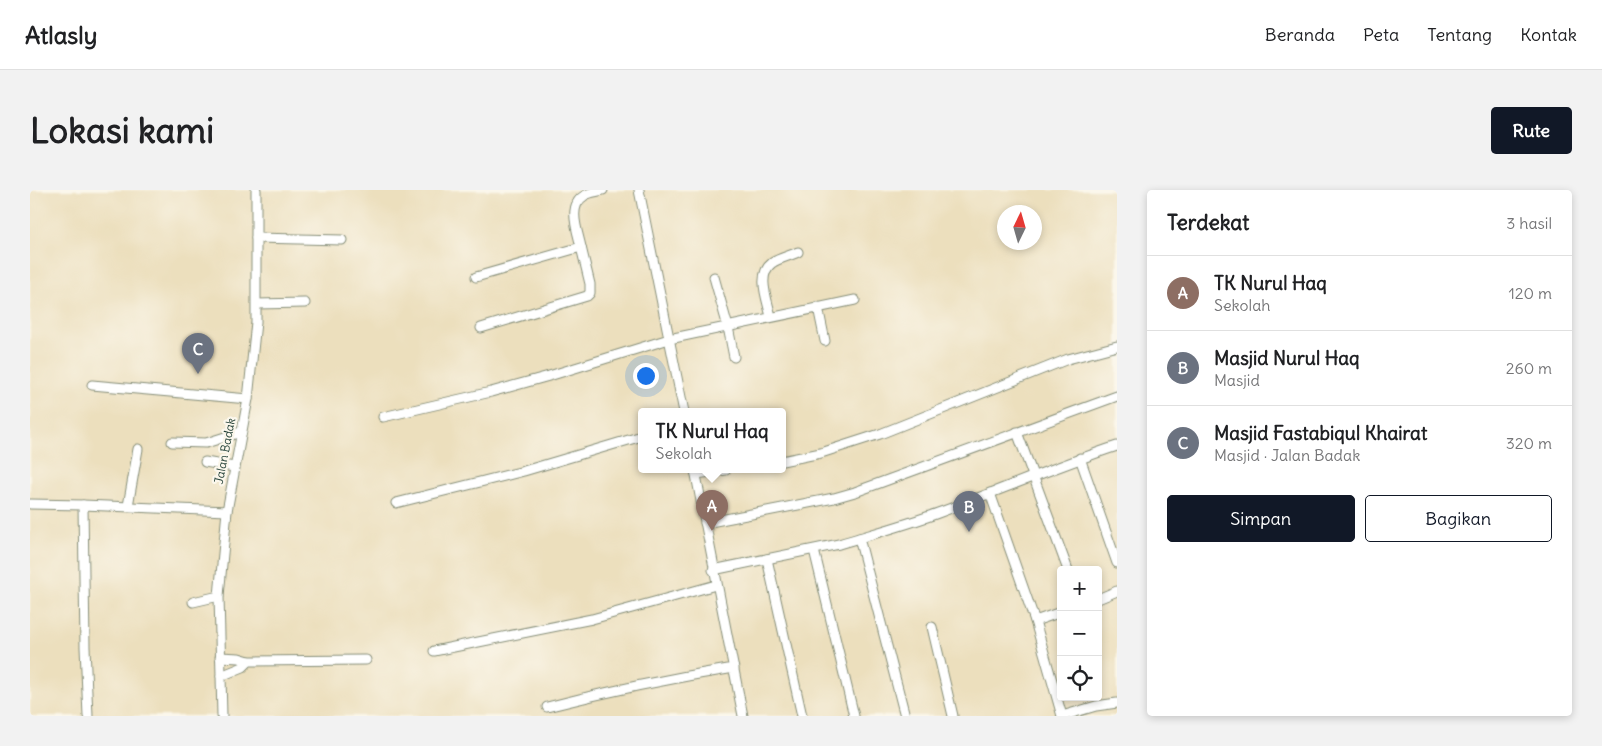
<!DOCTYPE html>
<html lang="id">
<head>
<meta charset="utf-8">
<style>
  body { margin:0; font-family:Delius,sans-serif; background:#f2f2f2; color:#202124 }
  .controls { position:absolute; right:15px; bottom:15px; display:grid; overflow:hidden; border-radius:5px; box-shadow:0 2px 8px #0003 }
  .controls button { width:45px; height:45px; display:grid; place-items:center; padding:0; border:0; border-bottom:1px solid #e0e0e0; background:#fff; color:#202124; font:25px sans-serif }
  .compass { position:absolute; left:967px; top:15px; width:45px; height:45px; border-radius:50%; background:#fff; box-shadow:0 2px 8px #0003; rotate:5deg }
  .you { position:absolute; left:615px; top:185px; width:18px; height:18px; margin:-12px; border:4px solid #fff; border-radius:50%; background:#1a73e8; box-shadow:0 0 0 8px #1a73e833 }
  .badge { display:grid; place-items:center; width:32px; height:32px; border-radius:50%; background:#111827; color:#fff; font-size:16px; font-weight:700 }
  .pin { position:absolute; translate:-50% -41px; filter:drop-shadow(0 1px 2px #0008) }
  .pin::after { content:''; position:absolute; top:26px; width:18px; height:15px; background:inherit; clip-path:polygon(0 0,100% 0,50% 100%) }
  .popup { position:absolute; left:608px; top:218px; width:148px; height:65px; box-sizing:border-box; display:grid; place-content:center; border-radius:5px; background:#fff; filter:drop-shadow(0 1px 4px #0005); font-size:16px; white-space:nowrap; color:#757577 }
  .popup b { font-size:19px; color:#202124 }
  .popup::after { content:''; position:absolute; left:50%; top:100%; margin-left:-10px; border:10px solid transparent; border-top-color:#fff }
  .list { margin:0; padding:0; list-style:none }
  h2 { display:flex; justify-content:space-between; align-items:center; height:65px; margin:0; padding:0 20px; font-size:21px }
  h2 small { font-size:16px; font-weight:400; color:#757577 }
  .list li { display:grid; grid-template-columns:32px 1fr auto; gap:15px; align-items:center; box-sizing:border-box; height:75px; padding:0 20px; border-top:1px solid #e0e0e0 }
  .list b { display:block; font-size:19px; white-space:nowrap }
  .list p { margin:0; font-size:16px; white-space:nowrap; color:#757577 }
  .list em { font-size:16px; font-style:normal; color:#757577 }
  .actions { display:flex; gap:10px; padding:15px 20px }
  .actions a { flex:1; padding:11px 0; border:1px solid #111827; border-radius:5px; text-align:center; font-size:18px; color:#111827 }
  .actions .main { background:#111827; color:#fff }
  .icon { flex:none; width:28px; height:28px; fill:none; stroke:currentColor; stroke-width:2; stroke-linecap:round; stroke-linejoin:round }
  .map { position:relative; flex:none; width:1087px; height:526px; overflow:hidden; border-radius:5px }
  header { display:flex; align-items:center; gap:30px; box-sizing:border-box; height:70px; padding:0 25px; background:#fff; border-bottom:1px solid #e0e0e0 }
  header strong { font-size:24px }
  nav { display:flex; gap:28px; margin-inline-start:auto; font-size:18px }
  .intro { display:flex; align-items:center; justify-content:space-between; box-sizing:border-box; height:120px; padding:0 30px }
  h1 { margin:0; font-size:35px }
  .button { padding:12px 22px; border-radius:5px; background:#111827; color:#fff; font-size:18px; font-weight:700 }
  main { display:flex; gap:30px; padding:0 30px }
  aside { flex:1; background:#fff; border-radius:5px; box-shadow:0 2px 8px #0003 }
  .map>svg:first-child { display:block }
</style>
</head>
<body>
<header>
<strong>Atlasly</strong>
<nav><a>Beranda</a><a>Peta</a><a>Tentang</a><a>Kontak</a></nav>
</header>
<div class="intro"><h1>Lokasi kami</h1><a class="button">Rute</a></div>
<main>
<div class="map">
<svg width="1087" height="526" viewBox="0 0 1087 526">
  <rect width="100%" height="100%" fill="#fbf7ec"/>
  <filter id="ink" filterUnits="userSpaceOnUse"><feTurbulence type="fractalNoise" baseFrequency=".02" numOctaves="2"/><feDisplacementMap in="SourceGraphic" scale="10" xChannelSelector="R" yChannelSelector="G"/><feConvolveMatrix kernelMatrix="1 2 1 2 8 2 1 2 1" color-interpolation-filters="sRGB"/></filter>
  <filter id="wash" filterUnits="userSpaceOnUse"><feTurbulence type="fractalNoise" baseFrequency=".0096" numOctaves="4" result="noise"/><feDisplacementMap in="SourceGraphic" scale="20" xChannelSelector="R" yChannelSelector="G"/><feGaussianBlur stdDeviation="1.12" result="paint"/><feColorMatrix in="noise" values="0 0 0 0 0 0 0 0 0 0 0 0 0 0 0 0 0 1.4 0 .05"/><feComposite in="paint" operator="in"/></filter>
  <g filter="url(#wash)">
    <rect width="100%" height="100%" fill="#ecdfbd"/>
  </g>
  <g filter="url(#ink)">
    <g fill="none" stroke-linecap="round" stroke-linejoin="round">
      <defs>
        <g id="street">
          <path d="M609,0L654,222"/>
          <path d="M226,48L312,50"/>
          <path d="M446,87L551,57C548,42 537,16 554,6C559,2 567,2 573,0"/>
          <path d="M684,87L698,137L704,167"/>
          <path d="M227,114L275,113"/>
          <path d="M788,117L795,151"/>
          <path d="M741,127C738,111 726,85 742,73C749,68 760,66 768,62"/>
          <path d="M451,138L557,106L560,103V94L551,57"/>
          <path d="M62,195L218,209"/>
          <path d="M353,227L461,202L519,186L639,149L825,110"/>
          <path d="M987,242L1038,380"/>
          <path d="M142,252L176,253L211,242"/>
          <path d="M1050,268L1087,373"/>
          <path d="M752,271L791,263L850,244L1038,169L1087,156"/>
          <path d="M175,272L204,277"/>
          <path d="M665,280L713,526"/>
          <path d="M666,284L696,280"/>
          <path d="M960,303L1005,431L1032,526"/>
          <path d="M366,313L494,281L612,246"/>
          <path d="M0,314L53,315"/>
          <path d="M98,316L108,259"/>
          <path d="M675,333L804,308L825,302L1087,206"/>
          <path d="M829,348L875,526"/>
          <path d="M784,360L824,526"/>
          <path d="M737,369L772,526"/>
          <path d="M683,380L809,354C842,344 876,335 908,323C968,301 1027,276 1087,256"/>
          <path d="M1068,409L1087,401"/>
          <path d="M163,412L189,406"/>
          <path d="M1005,431L1031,422"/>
          <path d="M902,437L923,526"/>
          <path d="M404,461L562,429L686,395"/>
          <path d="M190,467L209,468L219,471"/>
          <path d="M191,486L213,477L219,471L336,470"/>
          <path d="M517,517C579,501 641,488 704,478"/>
          <path d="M58,526L55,457L53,315L197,321"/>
          <path d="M192,526L189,406L197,321L218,209L226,132V0"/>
          <path d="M1032,526L1066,516L1087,513"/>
        </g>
      </defs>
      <use href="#street" stroke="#868e78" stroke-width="11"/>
      <use href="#street" stroke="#fff" stroke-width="9"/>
    </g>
  </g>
  <g text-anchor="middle" stroke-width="4.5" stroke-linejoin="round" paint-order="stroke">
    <g font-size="12" fill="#1f3d34" stroke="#fbf7ec">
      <text transform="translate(195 261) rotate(-79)" y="4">Jalan Badak</text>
    </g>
  </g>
</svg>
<div class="controls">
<button>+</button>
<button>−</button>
<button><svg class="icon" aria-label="locate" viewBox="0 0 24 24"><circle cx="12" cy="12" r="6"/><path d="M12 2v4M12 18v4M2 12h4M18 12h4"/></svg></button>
</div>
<svg class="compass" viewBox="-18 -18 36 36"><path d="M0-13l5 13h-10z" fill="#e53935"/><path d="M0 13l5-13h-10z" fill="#757577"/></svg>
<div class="you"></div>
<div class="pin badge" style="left:682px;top:341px;background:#8d6e63">A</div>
<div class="popup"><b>TK Nurul Haq</b>Sekolah</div>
<div class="pin badge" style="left:939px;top:342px;background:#6b7280">B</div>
<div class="pin badge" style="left:168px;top:184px;background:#6b7280">C</div>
</div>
<aside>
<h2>Terdekat<small>3 hasil</small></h2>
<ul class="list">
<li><span class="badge" style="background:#8d6e63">A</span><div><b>TK Nurul Haq</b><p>Sekolah</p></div><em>120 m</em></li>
<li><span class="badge" style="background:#6b7280">B</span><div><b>Masjid Nurul Haq</b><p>Masjid</p></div><em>260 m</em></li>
<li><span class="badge" style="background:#6b7280">C</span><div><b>Masjid Fastabiqul Khairat</b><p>Masjid · Jalan Badak</p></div><em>320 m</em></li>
</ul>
<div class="actions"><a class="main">Simpan</a><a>Bagikan</a></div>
</aside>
</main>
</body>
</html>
